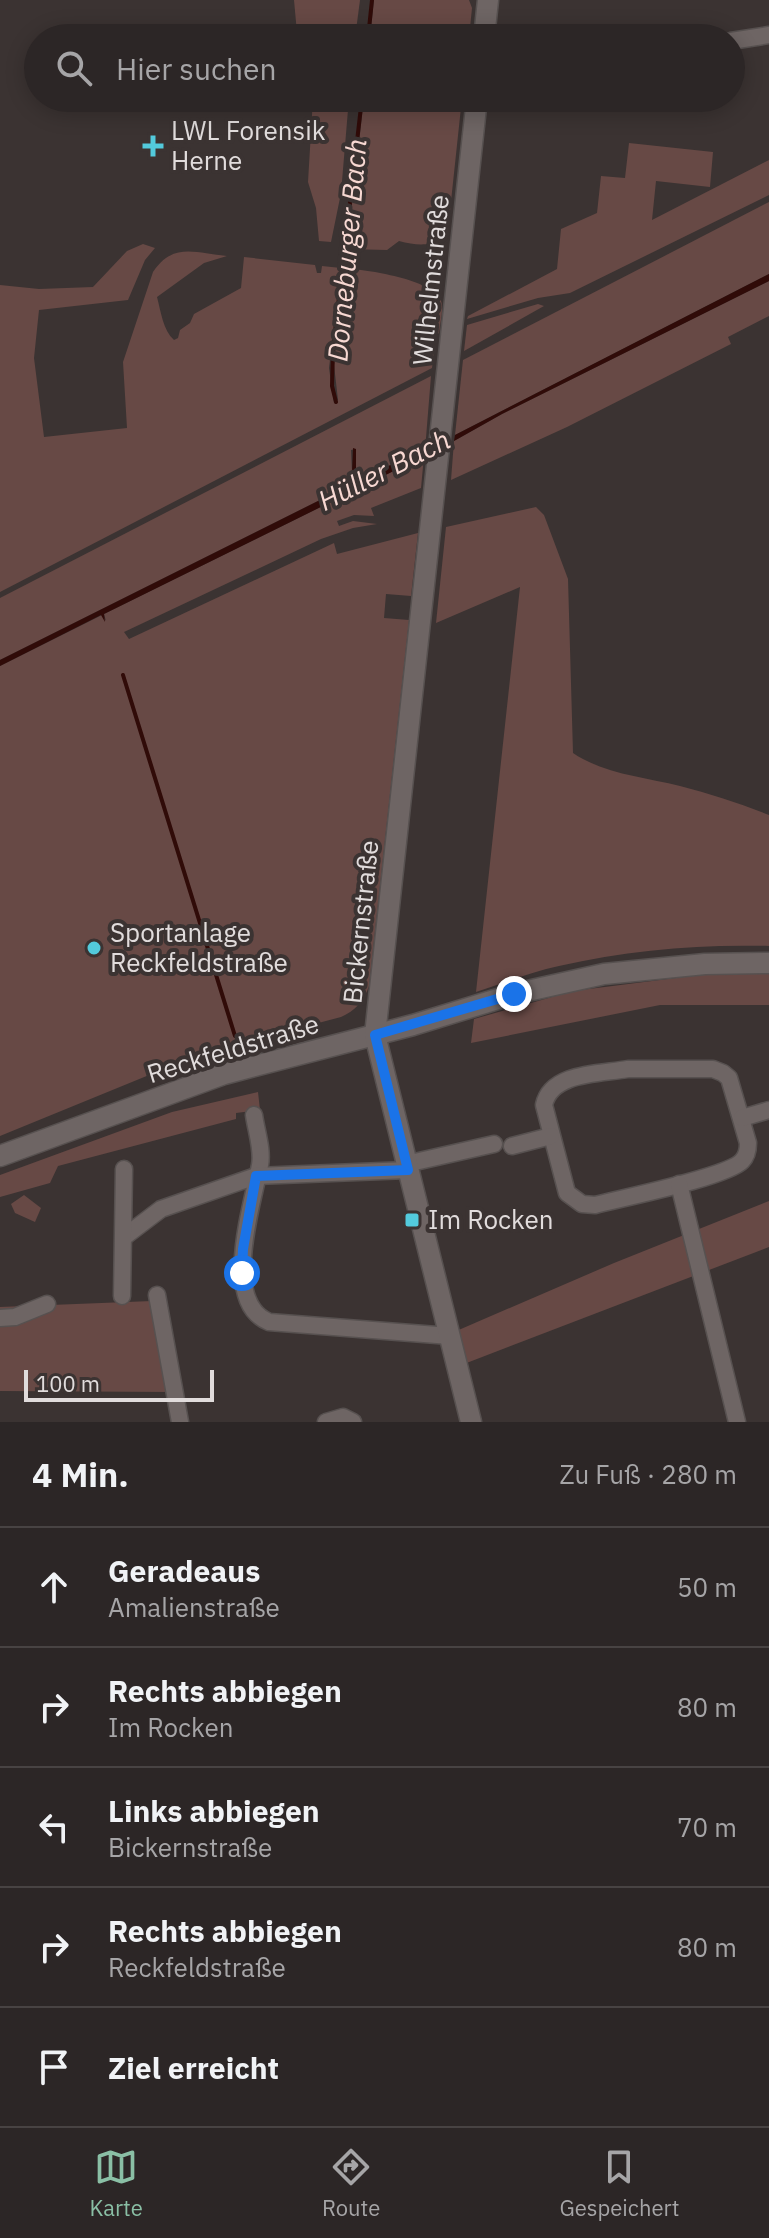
<!DOCTYPE html>
<html lang="de">
<head>
<meta charset="utf-8">
<style>
  body { margin:0; font-family:"IBM Plex Sans",sans-serif; background:#342e2e; color:#f1f3f6 }
  .scale { position:absolute; left:24px; bottom:20px; width:190px; box-sizing:border-box; padding-left:8px; border:4px solid #e1dcdc; border-top:0; font-size:22px; line-height:28px; white-space:nowrap; color:#e1dcdc; -webkit-text-stroke:6px #3b3332; paint-order:stroke }
  .stop { position:absolute; width:24px; height:24px; margin:-18px; border:6px solid #1a73e8; border-radius:50%; background:#fff }
  .stop.end { background:#1a73e8; border-color:#fff; box-shadow:0 2px 8px #0008 }
  .list { margin:0; padding:0; list-style:none }
  h2 { display:flex; justify-content:space-between; align-items:center; height:104px; margin:0; padding:0 32px; font-size:34px }
  h2 small { font-size:26px; font-weight:400; color:#a6a5a7 }
  .list li { display:grid; grid-template-columns:52px 1fr auto; gap:24px; align-items:center; box-sizing:border-box; height:120px; padding:0 32px; border-top:2px solid #484343 }
  .list b { display:block; font-size:30px; white-space:nowrap }
  .list p { margin:0; font-size:26px; white-space:nowrap; color:#a6a5a7 }
  .list em { font-size:26px; font-style:normal; color:#a6a5a7 }
  .icon { flex:none; width:44px; height:44px; fill:none; stroke:currentColor; stroke-width:2; stroke-linecap:round; stroke-linejoin:round }
  .map { position:relative; flex:none; width:769px; height:1422px; overflow:hidden }
  .search { position:absolute; background:#2c2626; box-shadow:0 4px 20px #0003; left:24px; right:24px; top:24px; height:88px; display:flex; align-items:center; gap:20px; box-sizing:border-box; padding:0 28px; border-radius:44px; color:#a6a5a7; font-size:30px }
  .sheet { height:704px; background:#2c2626 }
  nav { display:flex; justify-content:space-around; align-items:center; box-sizing:border-box; height:112px; border-top:2px solid #484343; background:#2c2626; font-size:22px; color:#a6a5a7 }
  nav a { display:grid; justify-items:center; gap:4px }
  nav .on { color:#8abfa5 }
  .map>svg:first-child { display:block }
</style>
</head>
<body>
<div class="map">
<svg width="769" height="1422" viewBox="0 0 769 1422">
  <rect width="100%" height="100%" fill="#3b3332"/>
  <g fill="#674945">
    <path d="M294,0H360L355,38H303L297,33Z"/>
    <path d="M374,0H469L472,8L469,38H370Z"/>
    <path d="M313,98H349L341,193L331,242L319,241L316,208L308,182Z"/>
    <path d="M364,98H462L449,220C442,248 423,247 399,241L387,250L347,249Z"/>
    <path d="M629,143L713,152L710,187L656,181L652,220L769,160V195L570,293L538,298L467,319L468,316L557,269L561,229L597,213L601,176L625,178Z"/>
    <path d="M769,202V274L455,435L463,360Z"/>
    <path d="M143,244L155,248L145,260L128,300L39,310L34,358L44,437L127,428L123,362L153,272C173,242 195,253 227,256L204,263L157,297C161,312 163,330 174,340L178,338L180,330L190,323L194,314L241,288L244,257L315,265L317,273H321L322,266L341,268L329,368L334,403L338,400L334,365L345,268C366,270 434,279 441,301C444,310 440,323 439,333L428,340L420,337L415,343L417,347L434,352L432,368L0,592V285L39,289L93,287L127,251Z"/>
    <path d="M769,281V316L728,337L731,344L567,427L451,480L454,441L502,414Z"/>
    <path d="M538,304L544,306L464,351L467,325Z"/>
    <path d="M431,376L425,450L361,478L356,473V449L351,450L352,472L344,488L0,660V598Z"/>
    <path d="M424,456L421,488L371,508L374,516L354,515L337,521L339,526L353,521L377,524L353,528L321,539L124,632L129,639L334,543L337,554L418,533L411,596L386,594L384,618L409,620L369,986C364,1001 355,1011 341,1017L250,1041L223,1051L220,1046L0,1136V666L102,615L106,621L104,614Z"/>
    <path d="M536,507L544,515L568,579L573,753C604,774 644,777 680,786C710,794 740,803 769,815V946C699,944 628,950 559,966C531,972 504,983 476,992L520,587L436,623L446,527Z"/>
    <path d="M715,973L769,974V1005H660L471,1043L474,1019L573,991Z"/>
    <path d="M258,1092L260,1110L236,1113V1119L58,1166L50,1183L0,1197V1175L172,1112Z"/>
    <path d="M24,1195L41,1208L35,1222L15,1213L11,1204Z"/>
    <path d="M769,1201V1247L464,1364L454,1332L614,1263Z"/>
    <path d="M152,1301L170,1392L0,1391V1307Z"/>
  </g>
  <g fill="#300b08">
    <path d="M769,274V281L502,414L454,441L455,435Z"/>
    <path d="M353,448L356,449V473L361,478L425,450L424,456L104,614L105,622L101,615L0,666V660L344,488L352,472Z"/>
  </g>
  <g fill="none" stroke-linecap="round" stroke-linejoin="round">
    <g stroke="#300b08" stroke-width="4">
      <path d="M368,38L372,0"/>
      <path d="M336,402L332,386L333,350L362,98"/>
      <path d="M123,675L235,1036"/>
    </g>
    <defs>
      <g id="street">
        <path d="M731,41L769,35"/>
        <path d="M628,1069H713L723,1073L729,1078L748,1143C748,1150 747,1156 742,1161C727,1177 622,1198 595,1205L582,1204L567,1193L544,1105C551,1072 600,1074 628,1069Z"/>
        <path d="M254,1115C256,1130 263,1150 260,1165C253,1203 220,1302 269,1322L450,1336"/>
        <path d="M742,1118L769,1110"/>
        <path d="M512,1146L551,1136"/>
        <path d="M406,1164L494,1144"/>
        <path d="M679,1184L737,1422"/>
        <path d="M124,1237L161,1209L256,1176L408,1170"/>
        <path d="M157,1295L180,1422"/>
        <path d="M122,1296L124,1169"/>
        <path d="M0,1318L15,1317L47,1304"/>
        <path d="M326,1422L343,1417L353,1422"/>
      </g>
      <g id="secondary">
        <path d="M484,38L488,0"/>
        <path d="M0,1156L224,1074L413,1025L514,994L604,974L705,964L769,963"/>
        <path d="M471,1422L375,1035L477,98"/>
      </g>
    </defs>
    <use href="#street" stroke="#575150" stroke-width="19"/>
    <use href="#secondary" stroke="#575150" stroke-width="23"/>
    <use href="#street" stroke="#6e6564" stroke-width="16"/>
    <use href="#secondary" stroke="#6e6564" stroke-width="20"/>
  </g>
  <g fill="none" stroke-linecap="round" stroke-linejoin="round">
    <path stroke="#1a73e8" stroke-width="10" d="M242,1273L243,1249L256,1176L408,1170L375,1035L514,994"/>
  </g>
  <g fill="#53cadc" stroke="#3b3332" stroke-width="3">
    <path d="M149 134h8v8h8v8h-8v8h-8v-8h-8v-8h8z"/>
    <circle cx="94" cy="948" r="8"/>
    <rect x="404" y="1212" width="16" height="16" rx="4"/>
  </g>
  <g text-anchor="middle" stroke-width="8" stroke-linejoin="round" paint-order="stroke">
    <g font-size="26" fill="#e1dcdc" stroke="#3b3332" text-anchor="start">
      <text x="171" y="140">LWL Forensik<tspan x="171" dy="30">Herne</tspan></text>
      <text x="110" y="942">Sportanlage<tspan x="110" dy="30">Reckfeldstraße</tspan></text>
      <text x="428" y="1229">Im Rocken</text>
    </g>
    <g font-size="26" fill="#e1dcdc" stroke="#3b3332">
      <text transform="translate(431 280) rotate(-84)" y="9">Wilhelmstraße</text>
      <text transform="translate(361 922) rotate(-84)" y="9">Bickernstraße</text>
      <text transform="translate(233 1049) rotate(-17)" y="9">Reckfeldstraße</text>
    </g>
    <g font-size="28" font-style="italic" fill="#f7d8d2" stroke="#3b3332">
      <text transform="translate(347 250) rotate(-85)" y="10">Dorneburger Bach</text>
      <text transform="translate(384 470) rotate(-27)" y="10">Hüller Bach</text>
    </g>
  </g>
</svg>
<div class="scale">100 m</div>
<div class="stop" style="left:242px;top:1273px"></div>
<div class="stop end" style="left:514px;top:994px"></div>
<div class="search"><svg class="icon" aria-label="search" viewBox="0 0 24 24"><circle cx="10" cy="10" r="6"/><path d="M15 15l6 6"/></svg>Hier suchen</div>
</div>
<section class="sheet">
<h2>4 Min.<small>Zu Fuß · 280 m</small></h2>
<ul class="list">
<li><svg class="icon" aria-label="ahead" viewBox="0 0 24 24"><path d="M12 20V5M6 11l6-6 6 6"/></svg><div><b>Geradeaus</b><p>Amalienstraße</p></div><em>50 m</em></li>
<li><svg class="icon" aria-label="right" viewBox="0 0 24 24"><path d="M7 20v-9h11M14 6l5 5-5 5"/></svg><div><b>Rechts abbiegen</b><p>Im Rocken</p></div><em>80 m</em></li>
<li><svg class="icon" aria-label="left" viewBox="0 0 24 24"><path d="M17 20v-9H6M10 6l-5 5 5 5"/></svg><div><b>Links abbiegen</b><p>Bickernstraße</p></div><em>70 m</em></li>
<li><svg class="icon" aria-label="right" viewBox="0 0 24 24"><path d="M7 20v-9h11M14 6l5 5-5 5"/></svg><div><b>Rechts abbiegen</b><p>Reckfeldstraße</p></div><em>80 m</em></li>
<li><svg class="icon" aria-label="arrive" viewBox="0 0 24 24"><path d="M6 21V4h12l-3 4 3 4H6"/></svg><div><b>Ziel erreicht</b></div></li>
</ul>
</section>
<nav>
<a class="on"><svg class="icon" aria-label="map" viewBox="0 0 24 24"><path d="M3 6l6-2 6 2 6-2v14l-6 2-6-2-6 2zM9 4v14M15 6v14"/></svg>Karte</a>
<a><svg class="icon" aria-label="directions" viewBox="0 0 24 24"><path d="M12 3l9 9-9 9-9-9zM9 14v-3h6M13 9l2 2-2 2"/></svg>Route</a>
<a><svg class="icon" aria-label="saved" viewBox="0 0 24 24"><path d="M7 4h10v16l-5-4-5 4z"/></svg>Gespeichert</a>
</nav>
</body>
</html>
